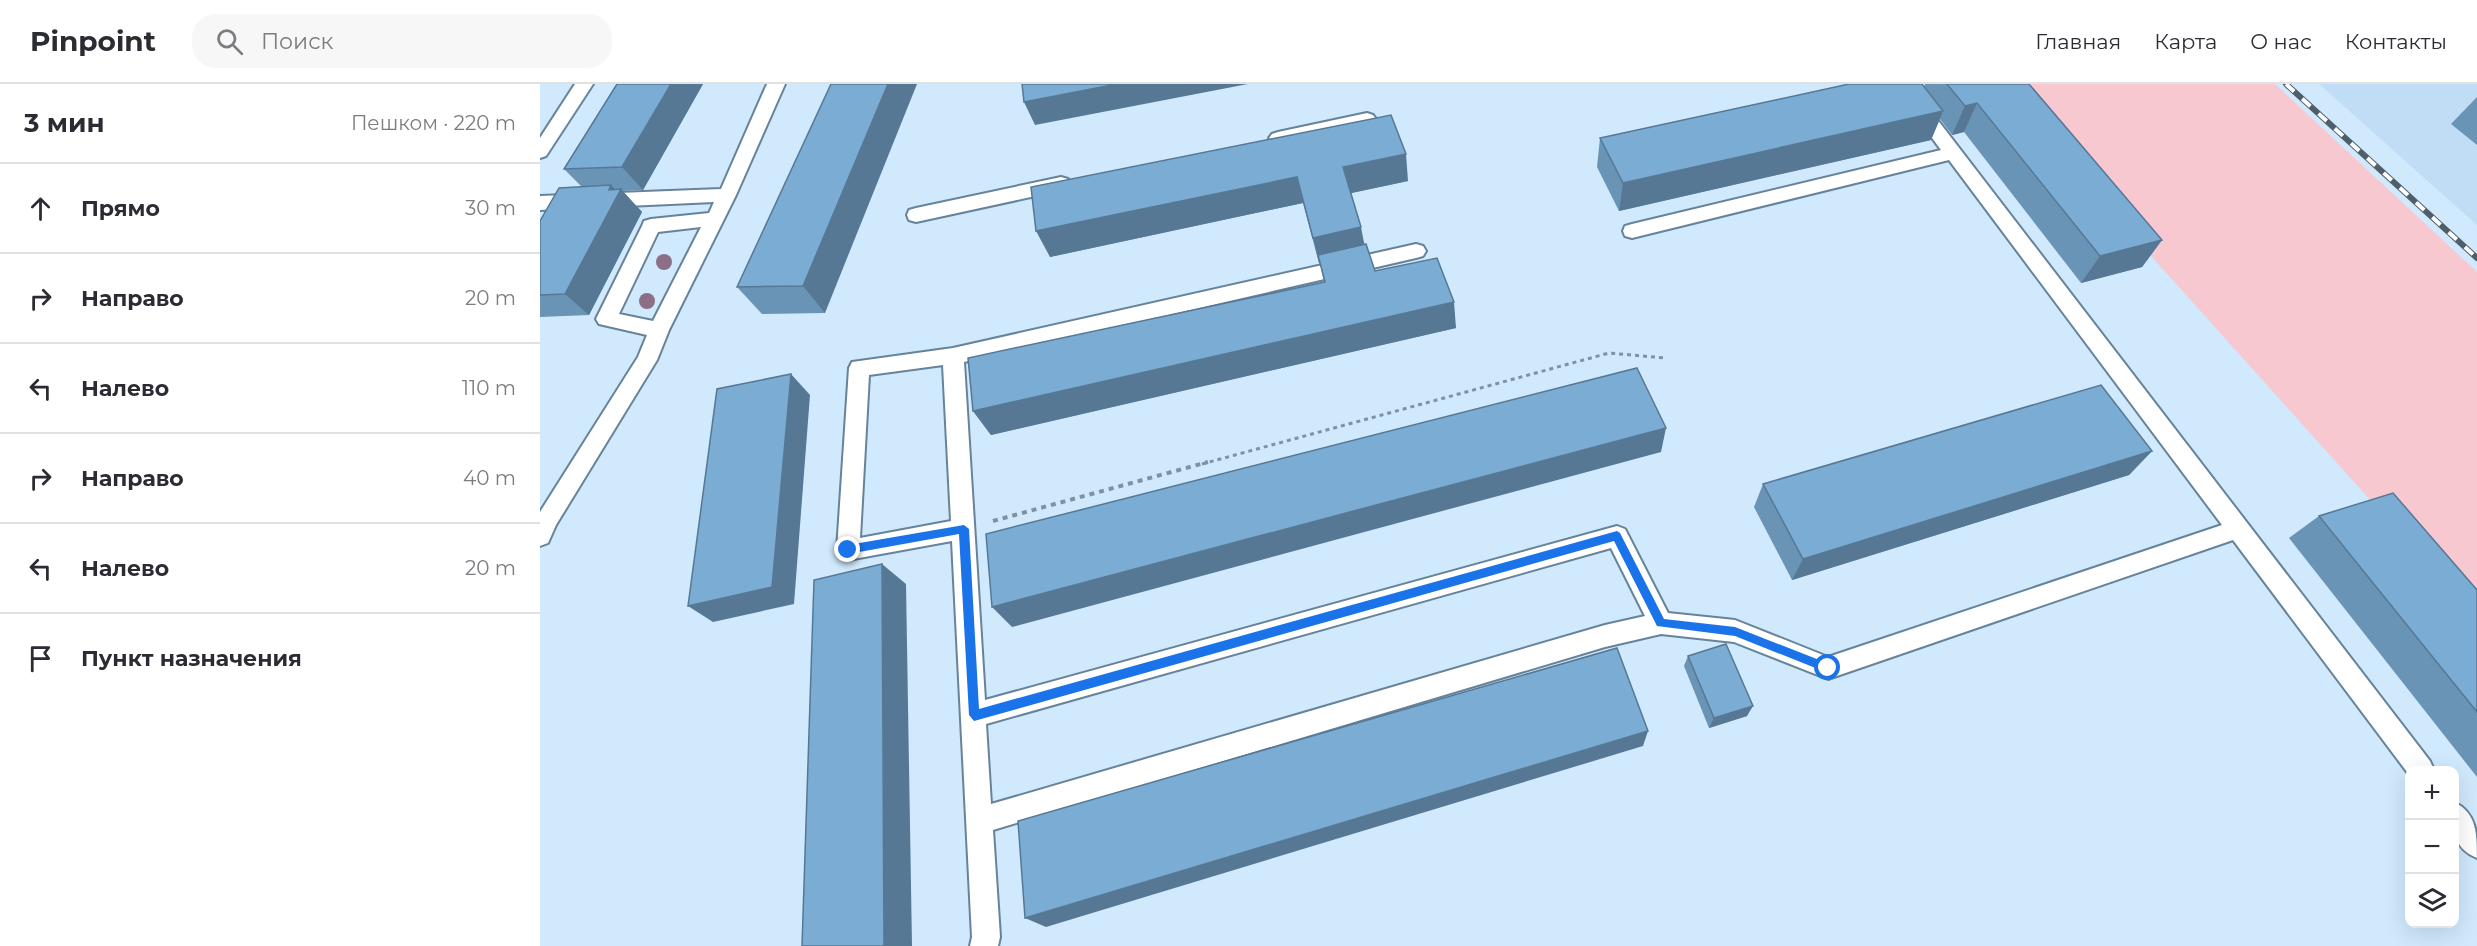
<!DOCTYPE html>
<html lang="ru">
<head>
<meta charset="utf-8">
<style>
  body { margin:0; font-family:Montserrat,sans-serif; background:#f7f7f7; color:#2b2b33 }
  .controls { position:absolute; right:18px; bottom:18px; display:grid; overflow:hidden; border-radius:12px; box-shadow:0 6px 24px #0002 }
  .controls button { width:54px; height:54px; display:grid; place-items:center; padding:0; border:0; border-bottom:2px solid #e1e1e2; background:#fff; color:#2b2b33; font:30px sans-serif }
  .stop { position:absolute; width:18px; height:18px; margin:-14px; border:4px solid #1a73e8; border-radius:50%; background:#fff }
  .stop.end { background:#1a73e8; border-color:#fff; box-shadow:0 2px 6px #0008 }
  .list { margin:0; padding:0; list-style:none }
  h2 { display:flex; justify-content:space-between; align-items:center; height:78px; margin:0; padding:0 24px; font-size:26px }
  h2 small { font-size:20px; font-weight:400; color:#7c7c81 }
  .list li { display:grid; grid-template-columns:39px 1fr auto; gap:18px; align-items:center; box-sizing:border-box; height:90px; padding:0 24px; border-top:2px solid #e1e1e2 }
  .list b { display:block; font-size:22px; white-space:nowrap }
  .list em { font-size:20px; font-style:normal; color:#7c7c81 }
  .icon { flex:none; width:33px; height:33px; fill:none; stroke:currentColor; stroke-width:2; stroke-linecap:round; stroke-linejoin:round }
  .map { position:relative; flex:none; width:1937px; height:862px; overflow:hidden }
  header { display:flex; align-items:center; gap:36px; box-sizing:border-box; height:84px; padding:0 30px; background:#fff; border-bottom:2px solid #e1e1e2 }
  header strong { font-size:28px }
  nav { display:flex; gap:33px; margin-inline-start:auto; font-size:21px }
  .search { width:420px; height:54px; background:#f7f7f7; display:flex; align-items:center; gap:15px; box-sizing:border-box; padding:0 21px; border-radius:24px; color:#7c7c81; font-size:22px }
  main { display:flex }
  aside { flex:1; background:#fff }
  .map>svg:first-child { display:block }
</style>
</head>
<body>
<header>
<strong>Pinpoint</strong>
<div class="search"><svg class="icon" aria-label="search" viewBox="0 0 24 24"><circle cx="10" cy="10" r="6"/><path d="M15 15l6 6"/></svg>Поиск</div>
<nav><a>Главная</a><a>Карта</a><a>О нас</a><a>Контакты</a></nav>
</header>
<main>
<aside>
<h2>3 мин<small>Пешком · 220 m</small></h2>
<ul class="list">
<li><svg class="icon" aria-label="ahead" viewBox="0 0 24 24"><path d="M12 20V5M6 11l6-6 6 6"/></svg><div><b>Прямо</b></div><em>30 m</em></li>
<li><svg class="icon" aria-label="right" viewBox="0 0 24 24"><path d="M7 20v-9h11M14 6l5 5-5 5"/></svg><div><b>Направо</b></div><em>20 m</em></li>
<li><svg class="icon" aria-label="left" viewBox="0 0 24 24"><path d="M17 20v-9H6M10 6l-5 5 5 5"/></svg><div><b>Налево</b></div><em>110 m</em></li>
<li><svg class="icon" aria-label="right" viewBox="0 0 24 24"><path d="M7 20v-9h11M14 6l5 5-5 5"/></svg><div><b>Направо</b></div><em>40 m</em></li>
<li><svg class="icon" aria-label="left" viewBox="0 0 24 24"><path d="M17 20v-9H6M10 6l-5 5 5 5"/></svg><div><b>Налево</b></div><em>20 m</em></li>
<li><svg class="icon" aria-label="arrive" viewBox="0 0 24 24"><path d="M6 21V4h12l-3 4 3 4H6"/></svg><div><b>Пункт назначения</b></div></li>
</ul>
</aside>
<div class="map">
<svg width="1937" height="862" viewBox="0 0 1937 862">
  <rect width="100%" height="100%" fill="#d0e9fd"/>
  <path fill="#c0ddf5" d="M1779,0H1937V141Z"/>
  <path fill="#f8c8d1" d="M1467,0H1735L1937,188V535L1602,162Z"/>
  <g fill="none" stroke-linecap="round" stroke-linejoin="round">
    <defs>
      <g id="service">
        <path d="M35,0H53L6,72L0,74V54Z"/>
        <path d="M227,0H245L196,111L129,246L117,276L16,441L8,459L0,462V428L98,273L107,251L59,240L56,235L102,142L104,137L111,135L169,129L174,118L0,126V112L181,105ZM161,143L113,237L79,230L118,148Z"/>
        <path d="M1352,0H1370L1890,677L1894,686H1870V692L1693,456L1288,595L1194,558L1121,550L1065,563L453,746L460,853L458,862H430L432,853L412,457L308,476L300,473L297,466L309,284L312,278L413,264L876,160L883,162L886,167L883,172L876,174L424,278L445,616L1077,442L1085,445L1128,529L1195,536L1288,573L1682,441L1409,76L1092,154L1085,152L1083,147L1085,142L1092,140L1401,66ZM403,281L411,437L320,454L329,291ZM1071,464L1105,532L1065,541L451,720L446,640Z"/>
        <path d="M827,29L833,31L836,35L833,39L738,60L732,58L729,54L732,50L738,48Z"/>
        <path d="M521,93L528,95L530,100L528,105L376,138L369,136L367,131L369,126L376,124Z"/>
        <path d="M1914,718C1937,729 1937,750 1937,774C1910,763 1914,742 1914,718Z"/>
      </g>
    </defs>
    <use href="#service" stroke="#67839a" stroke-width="4"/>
    <path stroke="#7e92a1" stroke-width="3" stroke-dasharray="4 4" stroke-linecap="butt" d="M662,380L1069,269L1125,274"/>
    <path stroke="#7e92a1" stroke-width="4" stroke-dasharray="5 5" stroke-linecap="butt" d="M453,437L668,378"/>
    <use href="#service" fill="#fff" fill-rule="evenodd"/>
    <defs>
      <path id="rail" d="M1746,0L1937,174"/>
    </defs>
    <use href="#rail" stroke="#4e5e6a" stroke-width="6"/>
    <use href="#rail" stroke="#fff" stroke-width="4" stroke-dasharray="11" stroke-linecap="butt"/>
  </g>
  <g fill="#8c6e86">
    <circle cx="124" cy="178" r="8"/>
    <circle cx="107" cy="217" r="8"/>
  </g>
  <g fill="#6a94b5">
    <path d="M77,0H163L103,106L82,107L102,128L49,231L0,233V137L42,103L24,85Z"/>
    <path d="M291,0L285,229L222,230L197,203Z"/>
    <path d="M1385,0H1489L1622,156L1602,183L1541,199L1424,48L1412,51L1400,35L1391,56L1079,127L1057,83L1060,54L1384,3Z"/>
    <path d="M1937,13V61L1911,40Z"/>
    <path d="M868,97L811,109L824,160L835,187L916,244L451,351L433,327L784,198L780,179H779L763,119L510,173L491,103Z"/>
    <path d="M1612,367L1589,391L1252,496L1214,423L1223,400Z"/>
    <path d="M1779,432L1937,506V693L1749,454Z"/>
    <path d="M1148,572L1207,632L1169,644L1144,582Z"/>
  </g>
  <g fill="#567894">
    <path d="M131,0H163L103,106L82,83Z"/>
    <path d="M348,0H377L285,229L263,202Z"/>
    <path d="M577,0H708L495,41L484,18Z"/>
    <path d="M1437,19L1424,48L1412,51L1425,22Z"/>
    <path d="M1403,27L1391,56L1079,127L1083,99Z"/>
    <path d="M866,70L868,97L807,110L803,83Z"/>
    <path d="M757,93L763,119L510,173L496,147Z"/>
    <path d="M71,101L79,109L81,105L102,128L49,231L25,210Z"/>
    <path d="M821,143L826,169L778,171L780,179H779L773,154Z"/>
    <path d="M1622,156L1602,183L1541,199L1560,172Z"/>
    <path d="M914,218L916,244L451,351L433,327Z"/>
    <path d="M251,290L270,311L254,520L173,538L148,522Z"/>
    <path d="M1126,344L1121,368L472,543L452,523Z"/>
    <path d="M1612,367L1589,391L1252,496L1263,475Z"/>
    <path d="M342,480L366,500L372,862H344Z"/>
    <path d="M1213,622L1207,632L1169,644L1174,634Z"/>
    <path d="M1108,647L1103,662L506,843L485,834Z"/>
  </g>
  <g fill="#7bacd3" stroke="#567894" stroke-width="1.5">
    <path d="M77,0H131L82,83L24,85Z"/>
    <path d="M291,0H348L263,202L197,203Z"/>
    <path d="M482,0H577L484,18Z"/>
    <path d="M1309,0H1382L1403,27L1083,99L1060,54Z"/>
    <path d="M1407,0H1489L1622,156L1560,172L1437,19L1425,22Z"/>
    <path d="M851,31L866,70L803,83L821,143L773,154L757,93L496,147L491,103Z"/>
    <path d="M71,101L69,106L81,105L25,210L0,211V137L19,104Z"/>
    <path d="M826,160L835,187L897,174L914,218L433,327L428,274L785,198L778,171Z"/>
    <path d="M1097,284L1126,344L452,523L446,450Z"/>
    <path d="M251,290L232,503L148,522L177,305Z"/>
    <path d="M1561,301L1612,367L1263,475L1223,400Z"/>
    <path d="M1853,409L1937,506V628L1779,432Z"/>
    <path d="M342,480L344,862H262L274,496Z"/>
    <path d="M1186,560L1213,622L1174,634L1148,572Z"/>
    <path d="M1077,564L1108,647L485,834L478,737Z"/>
  </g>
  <path fill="#1a73e8" d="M424,441L429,445L439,625L1077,447L1080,449L1124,535L1195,543L1292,581L1293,584L1288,589L1195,552L1117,542L1074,457L434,637L429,631L419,450L308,470L303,466L308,461Z"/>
</svg>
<div class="controls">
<button>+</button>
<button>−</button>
<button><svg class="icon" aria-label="layers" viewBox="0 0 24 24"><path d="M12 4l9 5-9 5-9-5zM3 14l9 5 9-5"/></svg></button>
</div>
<div class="stop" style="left:1288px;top:584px"></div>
<div class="stop end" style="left:308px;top:466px"></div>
</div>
</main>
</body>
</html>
